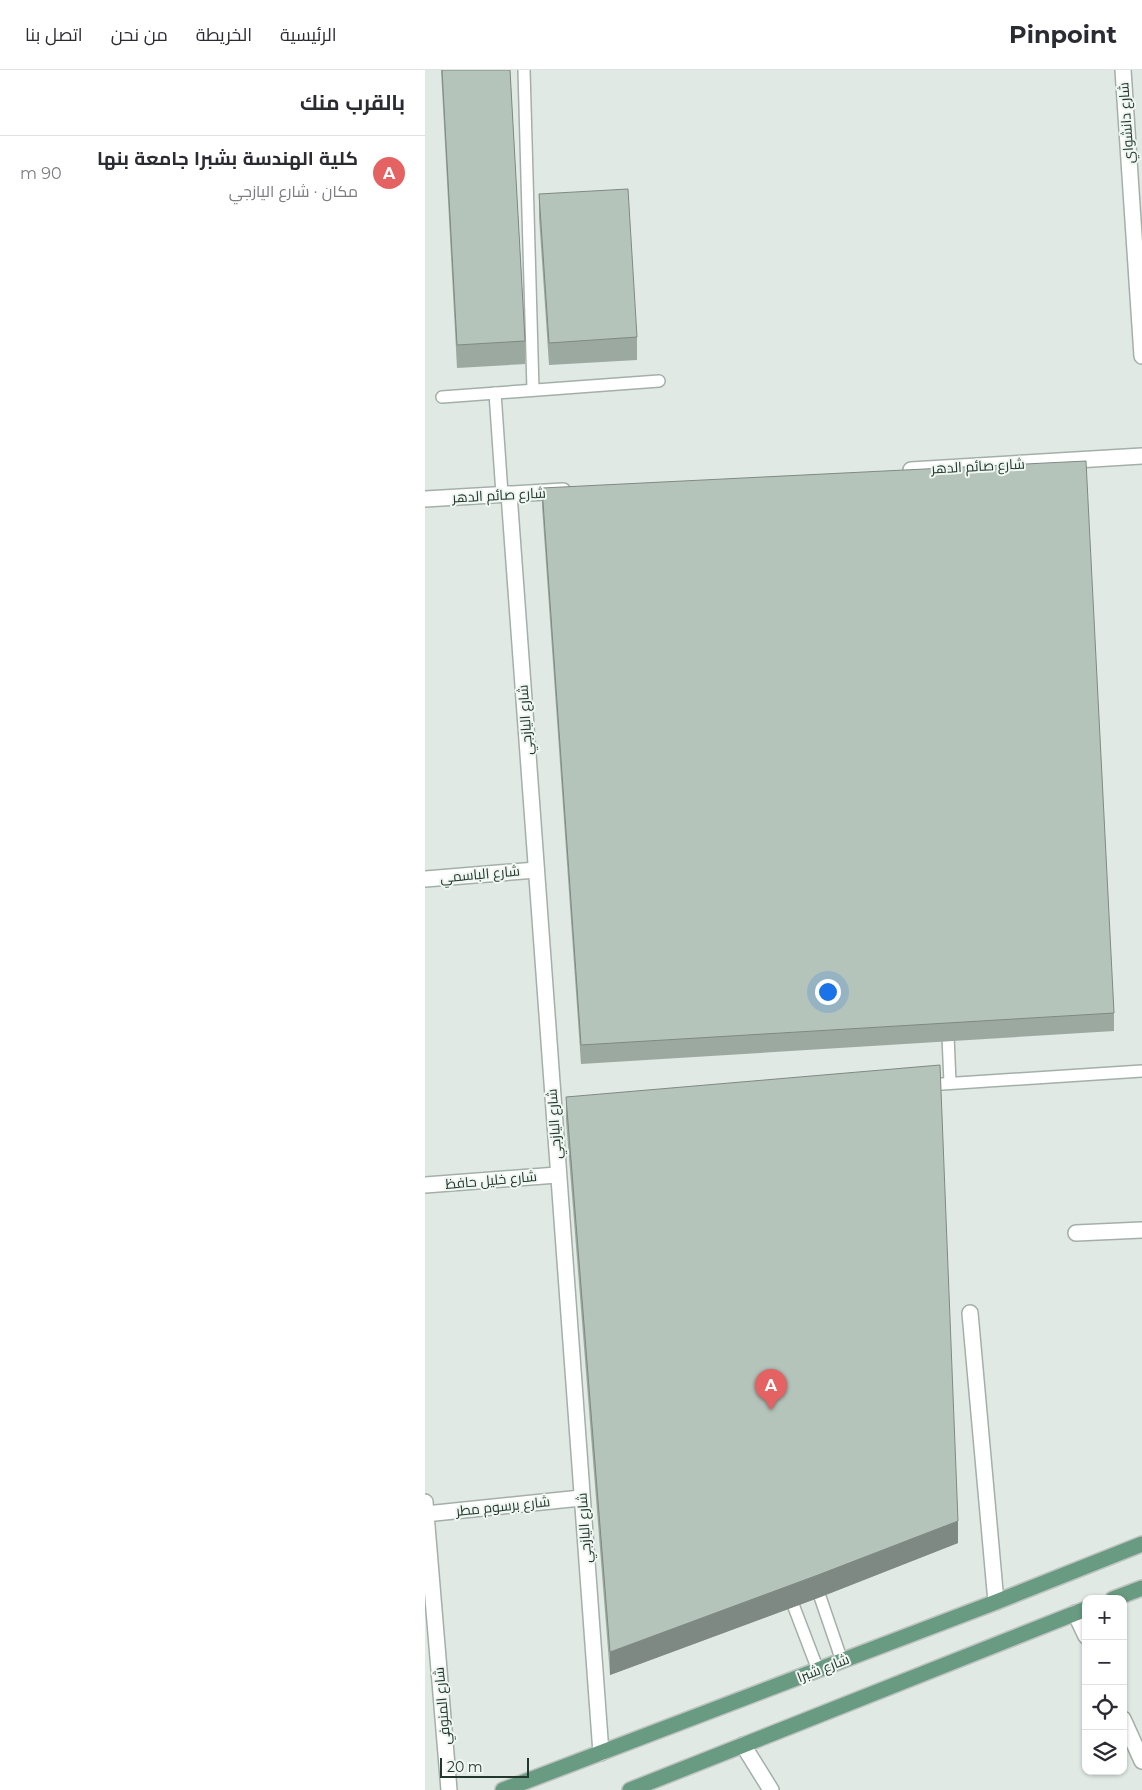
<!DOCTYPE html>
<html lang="ar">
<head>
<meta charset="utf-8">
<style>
  body { margin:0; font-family:Montserrat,Cairo,sans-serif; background:#f7f7f7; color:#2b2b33; direction:rtl }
  .controls { position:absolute; right:15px; bottom:15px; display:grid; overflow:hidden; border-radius:10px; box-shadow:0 1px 4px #0004 }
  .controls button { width:45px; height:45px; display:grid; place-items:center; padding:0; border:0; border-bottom:1px solid #e1e1e2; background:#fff; color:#2b2b33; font:25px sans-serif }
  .scale { position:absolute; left:15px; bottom:12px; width:89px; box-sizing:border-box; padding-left:5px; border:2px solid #22382d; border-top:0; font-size:14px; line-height:18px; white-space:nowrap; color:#22382d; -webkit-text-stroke:4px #f0f6f1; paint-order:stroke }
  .you { position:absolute; left:402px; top:921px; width:18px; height:18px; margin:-12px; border:4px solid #fff; border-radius:50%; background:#1a73e8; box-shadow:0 0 0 8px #1a73e833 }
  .badge { display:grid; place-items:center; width:32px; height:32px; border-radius:50%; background:#e56262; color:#fff; font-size:16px; font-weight:700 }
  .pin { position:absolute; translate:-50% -41px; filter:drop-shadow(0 1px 2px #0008) }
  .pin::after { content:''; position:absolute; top:26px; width:18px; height:15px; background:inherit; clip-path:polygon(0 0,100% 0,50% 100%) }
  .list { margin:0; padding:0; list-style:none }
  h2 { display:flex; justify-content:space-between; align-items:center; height:65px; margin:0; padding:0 20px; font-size:21px }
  h2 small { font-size:16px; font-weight:400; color:#7c7c81 }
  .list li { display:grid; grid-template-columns:32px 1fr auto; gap:15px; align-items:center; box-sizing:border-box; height:75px; padding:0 20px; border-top:1px solid #e1e1e2 }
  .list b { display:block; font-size:19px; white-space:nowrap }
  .list p { margin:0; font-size:16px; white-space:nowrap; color:#7c7c81 }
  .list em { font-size:16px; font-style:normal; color:#7c7c81 }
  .icon { flex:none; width:28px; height:28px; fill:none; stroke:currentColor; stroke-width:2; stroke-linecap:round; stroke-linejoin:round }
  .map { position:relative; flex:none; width:717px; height:1720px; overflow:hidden; direction:ltr }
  header { display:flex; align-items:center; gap:30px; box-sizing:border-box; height:70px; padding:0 25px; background:#fff; border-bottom:1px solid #e1e1e2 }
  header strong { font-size:24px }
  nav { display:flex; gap:28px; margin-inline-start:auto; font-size:18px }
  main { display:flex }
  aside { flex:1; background:#fff }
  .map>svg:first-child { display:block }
</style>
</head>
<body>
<header>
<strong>Pinpoint</strong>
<nav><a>الرئيسية</a><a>الخريطة</a><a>من نحن</a><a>اتصل بنا</a></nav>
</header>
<main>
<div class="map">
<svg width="717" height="1720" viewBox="0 0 717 1720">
  <rect width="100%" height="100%" fill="#e0e9e3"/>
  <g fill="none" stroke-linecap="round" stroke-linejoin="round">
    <defs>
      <g id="service">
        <path d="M99,0L108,320"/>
        <path d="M70,323L77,424"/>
        <path d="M17,327L234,311"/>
        <path d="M518,959L523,966L525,1013"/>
        <path d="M502,1015L717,1001"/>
        <path d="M391,1515L417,1591"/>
        <path d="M364,1524L393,1600"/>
      </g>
      <g id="minor">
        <path d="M486,400L717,386"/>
        <path d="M84,424L176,1683"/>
        <path d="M0,429L138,421"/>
        <path d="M0,809L111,800"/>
        <path d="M0,1115L132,1105"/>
        <path d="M651,1163L717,1160"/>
        <path d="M545,1243L571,1532"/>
        <path d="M0,1432L24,1720"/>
        <path d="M0,1444L156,1428"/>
        <path d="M650,1543L661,1566"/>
        <path d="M698,1649L717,1691"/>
        <path d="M318,1675L346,1720"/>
      </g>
      <path id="tertiary" d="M698,0L717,286"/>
      <g id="primary">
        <path d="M688,1529L717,1518"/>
        <path d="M78,1720L571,1532L717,1474"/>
        <path d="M205,1720L661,1539"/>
      </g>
    </defs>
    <use href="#service" stroke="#a3b0a9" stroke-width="14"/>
    <use href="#minor" stroke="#a3b0a9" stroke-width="18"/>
    <use href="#tertiary" stroke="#a3b0a9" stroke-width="18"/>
    <use href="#primary" stroke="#bdc3c0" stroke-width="18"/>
    <use href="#service" stroke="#fff" stroke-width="11"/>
    <use href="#minor" stroke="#fff" stroke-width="15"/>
    <use href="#tertiary" stroke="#fff" stroke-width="15"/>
    <use href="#primary" stroke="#689b81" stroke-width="15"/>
  </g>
  <g fill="#9ca9a1">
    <path d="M16,0H85L100,271V294L32,298Z"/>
    <path d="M114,124L212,267V290L124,295L114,147Z"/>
    <path d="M117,418L689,943V961L156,994L117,436Z"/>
    <path d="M141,1027L533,1473L393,1528L185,1605L141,1050Z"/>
  </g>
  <path fill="#7f8983" d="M533,1451V1473L393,1528L185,1605V1582Z"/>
  <g fill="#b5c4bb" stroke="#7f8983">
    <path d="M17,0H85L100,271L32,275Z"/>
    <path d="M203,119L212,267L124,273L114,124Z"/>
    <path d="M661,391L689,943L156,975L117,418Z"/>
    <path d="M515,995L533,1451L393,1505L185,1582L141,1027Z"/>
  </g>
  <g text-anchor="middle" stroke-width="4" stroke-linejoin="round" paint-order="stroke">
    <g font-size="14" fill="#22382d" stroke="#f0f6f1">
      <text transform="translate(701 53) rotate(-94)" y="5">شارع دانشواي</text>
      <text transform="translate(553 396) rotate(-3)" y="5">شارع صائم الدهر</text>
      <text transform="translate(74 425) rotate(-3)" y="5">شارع صائم الدهر</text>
      <text transform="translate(100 650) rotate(-94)" y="5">شارع اليازجي</text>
      <text transform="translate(55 804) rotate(-5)" y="5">شارع الباسمي</text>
      <text transform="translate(129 1054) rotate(-94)" y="5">شارع اليازجي</text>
      <text transform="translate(66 1110) rotate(-5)" y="5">شارع خليل حافظ</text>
      <text transform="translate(78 1436) rotate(-6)" y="5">شارع برسوم مطر</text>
      <text transform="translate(159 1458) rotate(-94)" y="5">شارع اليازجي</text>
      <text transform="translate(398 1598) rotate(-21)" y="5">شارع شبرا</text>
      <text transform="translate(17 1636) rotate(-95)" y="5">شارع المنوفي</text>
    </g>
  </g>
</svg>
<div class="controls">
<button>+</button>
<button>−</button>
<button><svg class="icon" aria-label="locate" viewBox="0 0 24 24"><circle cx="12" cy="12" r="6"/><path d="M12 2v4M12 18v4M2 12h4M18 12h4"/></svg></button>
<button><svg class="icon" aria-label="layers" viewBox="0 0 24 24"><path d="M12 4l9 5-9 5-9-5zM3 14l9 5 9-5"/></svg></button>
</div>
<div class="scale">20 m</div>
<div class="you"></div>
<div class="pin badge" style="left:346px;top:1340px">A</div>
</div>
<aside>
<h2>بالقرب منك<small></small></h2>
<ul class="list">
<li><span class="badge">A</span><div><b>كلية الهندسة بشبرا جامعة بنها</b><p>مكان · شارع اليازجي</p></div><em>90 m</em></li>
</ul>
</aside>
</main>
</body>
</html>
